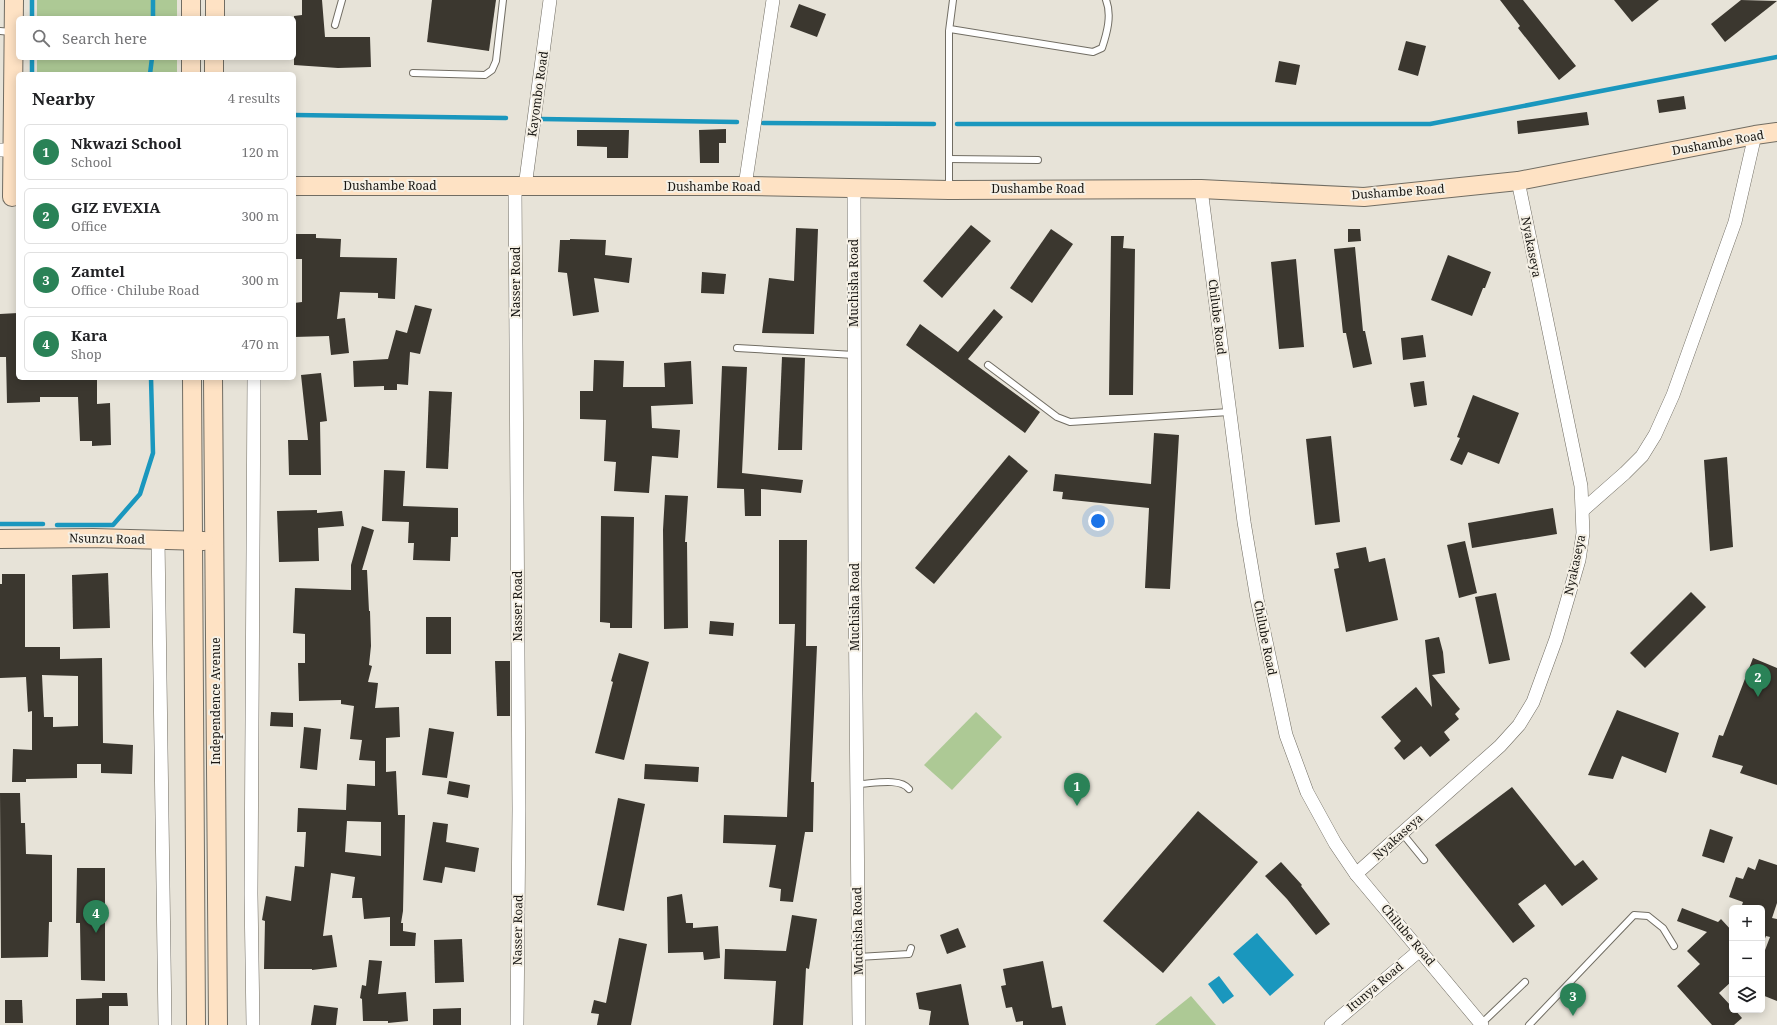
<!DOCTYPE html>
<html lang="en">
<head>
<meta charset="utf-8">
<style>
  body { margin:0; font-family:"Noto Serif",serif; background:#f2f2f2; color:#202124 }
  .controls { position:absolute; right:12px; bottom:12px; display:grid; overflow:hidden; border-radius:6px; box-shadow:0 2px 10px #0003 }
  .controls button { width:36px; height:36px; display:grid; place-items:center; padding:0; border:0; border-bottom:1px solid #e0e0e0; background:#fff; color:#202124; font:20px sans-serif }
  .you { position:absolute; left:1098px; top:521px; width:14px; height:14px; margin:-10px; border:3px solid #fff; border-radius:50%; background:#1a73e8; box-shadow:0 0 0 6px #1a73e833 }
  .badge { display:grid; place-items:center; width:26px; height:26px; border-radius:50%; background:#2a8257; color:#fff; font-size:13px; font-weight:700 }
  .pin { position:absolute; translate:-50% -33px; filter:drop-shadow(0 1px 2px #0008) }
  .pin::after { content:''; position:absolute; top:21px; width:14px; height:12px; background:inherit; clip-path:polygon(0 0,100% 0,50% 100%) }
  .list { margin:0; padding:0; list-style:none }
  h2 { display:flex; justify-content:space-between; align-items:center; height:52px; margin:0; padding:0 16px; font-size:17px }
  h2 small { font-size:13px; font-weight:400; color:#757577 }
  .list li { display:grid; grid-template-columns:26px 1fr auto; gap:12px; align-items:center; box-sizing:border-box; height:56px; margin:0 8px 8px; padding:0 8px; border:1px solid #e0e0e0; border-radius:6px }
  .list b { display:block; font-size:15px; white-space:nowrap }
  .list p { margin:0; font-size:13px; white-space:nowrap; color:#757577 }
  .list em { font-size:13px; font-style:normal; color:#757577 }
  .icon { flex:none; width:22px; height:22px; fill:none; stroke:currentColor; stroke-width:2; stroke-linecap:round; stroke-linejoin:round }
  .map { position:relative; flex:none; width:1777px; height:1025px; overflow:hidden }
  .search { position:absolute; background:#fff; box-shadow:0 2px 10px #0003; left:16px; top:16px; width:280px; height:44px; display:flex; align-items:center; gap:10px; box-sizing:border-box; padding:0 14px; border-radius:6px; color:#757577; font-size:15px }
  .panel { position:absolute; background:#fff; box-shadow:0 2px 10px #0003; left:16px; top:72px; width:280px; height:308px; border-radius:6px }
  .map>svg:first-child { display:block }
</style>
</head>
<body>
<div class="map">
<svg width="1777" height="1025" viewBox="0 0 1777 1025">
  <rect width="100%" height="100%" fill="#e7e3d8"/>
  <g fill="#adc995">
    <rect x="37" y="0" width="140" height="18"/>
    <rect x="37" y="58" width="140" height="16"/>
    <path d="M976,712L1002,737L952,790L924,765Z"/>
    <path d="M1191,996L1216,1025H1155Z"/>
  </g>
  <g fill="#1a97be">
    <path d="M1257,933L1294,975L1270,996L1233,954Z"/>
    <path d="M1219,976L1234,996L1223,1004L1208,984Z"/>
  </g>
  <g fill="none" stroke-linecap="round" stroke-linejoin="round">
    <g stroke="#1a97be" stroke-width="4.5">
      <path d="M32,0V18"/>
      <path d="M153,18V0"/>
      <path d="M32,58V74"/>
      <path d="M150,74L152,58"/>
      <path d="M294,115L506,118"/>
      <path d="M541,119L737,122"/>
      <path d="M763,123L934,124"/>
      <path d="M957,124H1430L1777,57"/>
      <path d="M0,524H43"/>
      <path d="M57,525H113L140,494L153,453L151,378"/>
    </g>
  </g>
  <g fill="#3b372f" fill-rule="evenodd">
    <path d="M302,0H322L325,37H370L371,67L338,68L294,65V16L302,15Z"/>
    <path d="M432,0H496L489,51L427,42Z"/>
    <path d="M1500,0H1523L1576,66L1559,80L1518,28L1520,26Z"/>
    <path d="M1614,0H1659L1632,22Z"/>
    <path d="M1741,0L1777,1L1725,42L1711,24Z"/>
    <path d="M799,4L826,14L817,37L790,27Z"/>
    <path d="M1406,41L1426,46L1418,76L1398,70Z"/>
    <path d="M1279,61L1300,65L1296,85L1275,82Z"/>
    <path d="M1684,96L1686,109L1659,113L1657,100Z"/>
    <path d="M1587,112L1589,125L1518,134L1517,121Z"/>
    <path d="M726,129V143H719V163H700L699,130Z"/>
    <path d="M577,130H629L628,158H607V147L577,146Z"/>
    <path d="M971,225L991,241L942,298L923,281Z"/>
    <path d="M796,228L818,229L814,334L762,333L769,278L794,281Z"/>
    <path d="M1051,229L1073,244L1032,303L1010,288Z"/>
    <path d="M1348,229H1360L1361,241L1348,242Z"/>
    <path d="M294,234H316V238L341,239L340,257L397,258L395,299L378,298V293L340,292L337,319L345,318L349,353L331,355L329,336L294,337V303L302,302V259H294Z"/>
    <path d="M1111,236H1124L1123,248L1135,249L1133,395H1109Z"/>
    <path d="M570,239L606,240L605,255L632,258L629,283L594,278L599,312L573,316L567,273L558,272L560,240H570Z"/>
    <path d="M1355,247L1363,331H1365L1372,364L1353,368L1346,333H1343L1334,249Z"/>
    <path d="M1448,255L1491,272L1485,288H1483L1472,316L1431,300Z"/>
    <path d="M1296,259L1304,347L1279,349L1271,262Z"/>
    <path d="M702,272L726,274L724,294L701,293Z"/>
    <path d="M415,305L432,309L420,354L410,352L408,385L397,384V390H384V386L354,387L353,361L388,359L396,330L407,333Z"/>
    <path d="M994,309L1003,317L968,359L1040,412L1025,433L906,345L920,324L958,352Z"/>
    <path d="M18,313V378L97,379V404L110,403L111,445L92,446V441H80L78,397H40V402L7,403L6,357H0V314Z"/>
    <path d="M1423,335L1426,357L1403,360L1401,338Z"/>
    <path d="M782,357L805,358L802,450H778Z"/>
    <path d="M594,360L624,361L623,387H665L664,363L691,361L693,404L651,406L652,428L680,430L678,458L652,456L649,493L614,491L616,462L604,461L606,420L580,419V391H593Z"/>
    <path d="M722,366L747,367L742,473L803,480L801,493L761,489V516H745L744,489L717,488Z"/>
    <path d="M321,373L327,421L320,422L321,475H289L288,440H308L301,375Z"/>
    <path d="M1424,381L1427,405L1414,407L1410,383Z"/>
    <path d="M429,391L452,392L448,469L426,468Z"/>
    <path d="M1473,395L1519,413L1499,464L1468,452L1462,465L1450,460L1460,438L1457,437Z"/>
    <path d="M1154,433L1179,435L1170,589L1145,588L1149,508L1062,499L1063,492L1053,491L1055,474L1151,484Z"/>
    <path d="M1331,436L1340,522L1315,525L1306,439Z"/>
    <path d="M1009,455L1028,471L934,584L915,568Z"/>
    <path d="M1727,457L1733,547L1710,551L1704,460Z"/>
    <path d="M384,470L405,471L403,506L458,508V537H451L450,561L413,560L414,543H408L409,522L382,521Z"/>
    <path d="M665,495L688,496L685,542H687L688,628L664,629L663,530Z"/>
    <path d="M1553,508L1557,534L1472,548L1468,523Z"/>
    <path d="M317,510V513L342,511L344,526L318,528L319,561L279,562L277,511Z"/>
    <path d="M601,516L634,517L632,628H610V623L600,622Z"/>
    <path d="M362,526L374,530L362,570H367L369,611H370L371,646L369,665L372,666L368,682L378,683L375,708L399,707L400,737L386,738V772L396,771L398,815H405L403,911L401,923H403V931L416,933L415,946H390V917L364,919L362,898H352L355,877L331,873L323,936L332,935L337,967L312,970V969H264L265,921L262,920L266,896L291,901L295,866L304,867L306,832H297L298,808L346,810L347,784L375,786V761L359,760L362,740L350,739L354,706L341,704V700L299,701L298,663H305V634L293,633L295,588L351,590V565ZM347,821L381,822V856L345,852Z"/>
    <path d="M779,540H807L806,646H817L811,782H814L813,832H805L793,902L780,901L781,889L769,887L776,845L723,843L724,815L787,817L795,624H779Z"/>
    <path d="M1465,541L1477,593L1459,598L1447,545Z"/>
    <path d="M1366,547L1369,562L1385,558L1398,620L1346,632L1334,569L1339,568L1336,553Z"/>
    <path d="M108,573L110,628L73,629L72,575Z"/>
    <path d="M2,574H25V647H60V659L102,658L103,743L133,745L132,774L101,773V764H77V778L26,779V782H12L13,749L32,750V711L28,712L26,677L0,678V584H2ZM42,675L78,676V726L53,727V717H44Z"/>
    <path d="M1691,592L1706,607L1645,668L1630,653Z"/>
    <path d="M1496,593L1510,660L1489,664L1475,597Z"/>
    <rect x="426" y="617" width="25" height="37"/>
    <path d="M710,621L734,623L733,636L709,634Z"/>
    <path d="M1439,637L1443,652L1445,673L1432,675L1460,709L1455,714L1459,719L1444,732L1450,740L1430,757L1421,746L1404,760L1394,748L1401,741L1381,717L1416,687L1432,707L1425,640Z"/>
    <path d="M619,653L649,662L624,760L595,753L613,682L611,681Z"/>
    <path d="M1753,658L1777,668V785L1740,773L1743,766L1712,757L1719,735L1723,736Z"/>
    <path d="M495,661H510V716H497Z"/>
    <path d="M1617,710L1679,733L1666,773L1622,756L1613,779L1588,775Z"/>
    <path d="M271,712L293,713V727L270,726Z"/>
    <path d="M304,727L321,729L317,770L300,768Z"/>
    <path d="M429,728L454,732L447,778L422,775Z"/>
    <path d="M645,764L699,767L698,782L644,779Z"/>
    <path d="M449,781L470,785L468,798L447,794Z"/>
    <path d="M1512,787L1575,866L1583,860L1598,879L1562,906L1545,884L1518,904L1535,926L1513,943L1435,845Z"/>
    <path d="M0,793H20L21,823H25L26,854L52,855V922H49L48,957L1,958Z"/>
    <path d="M618,798L645,804L624,911L597,905Z"/>
    <path d="M1198,811L1258,862L1163,973L1103,921Z"/>
    <path d="M433,822L448,824L446,842L479,848L475,872L445,867L442,883L423,880Z"/>
    <path d="M1710,829L1733,837L1724,863L1702,856Z"/>
    <path d="M1759,859L1777,865V903L1772,918L1777,919V1001L1762,995V958L1770,937L1766,936L1764,941H1762V908H1741L1743,902L1729,897L1736,877L1743,879L1748,867L1755,870Z"/>
    <path d="M1281,862L1302,885L1301,886L1330,924L1316,935L1287,899L1265,876Z"/>
    <path d="M77,868H105V981L81,980L80,923H76Z"/>
    <path d="M682,894L686,923H693V928L718,926L720,958L704,960L703,952L668,953L667,897Z"/>
    <path d="M1682,908L1718,922L1721,919L1732,931V981L1719,993L1732,1007V1010H1735L1742,1018L1734,1025H1712L1677,986L1700,964L1687,951L1707,932L1677,921Z"/>
    <path d="M792,915L817,919L809,969L806,968L803,1025H773L776,981L724,979L725,949L786,951Z"/>
    <path d="M958,928L966,947L947,954L940,935Z"/>
    <path d="M619,938L647,944L631,1025H597L599,1014L591,1013L594,1000L606,1003Z"/>
    <path d="M462,939L464,982L435,983L434,940Z"/>
    <path d="M369,960L382,961L378,994L406,992L408,1021L388,1023V1021H363L362,999L360,998L362,985L366,986Z"/>
    <path d="M1043,961L1052,1008L1062,1006L1066,1025H1023V1021L1016,1022L1012,1007L1006,1008L1001,986L1006,985L1003,969Z"/>
    <path d="M961,984L969,1025H929L931,1011L919,1009L916,993Z"/>
    <path d="M102,993H127L128,1006H109V1025H76V999L102,998Z"/>
    <path d="M5,1000H22L23,1023H5Z"/>
    <path d="M314,1005L338,1008L336,1025H311Z"/>
    <path d="M461,1008V1025H433V1009Z"/>
  </g>
  <g fill="none" stroke-linecap="round" stroke-linejoin="round">
    <defs>
      <g id="lane">
        <path d="M335,25L342,0"/>
        <path d="M950,29L1093,52L1102,48C1107,33 1112,15 1106,0"/>
        <path d="M0,31L12,32"/>
        <path d="M413,73L485,75L492,70L496,61L503,0"/>
        <path d="M949,159L1038,160"/>
        <path d="M949,188V31L953,0"/>
        <path d="M737,348L854,355"/>
        <path d="M988,365L1057,417L1070,422L1229,412"/>
        <path d="M857,784C871,784 900,777 909,789"/>
        <path d="M1402,833L1424,860"/>
        <path d="M858,957L909,954L911,948"/>
        <path d="M1481,1024L1525,982"/>
        <path d="M1529,1025L1634,915L1648,916L1663,928L1674,946"/>
      </g>
      <g id="street">
        <path d="M0,150H12"/>
        <path d="M745,186L773,0"/>
        <path d="M515,187L519,809L517,1025"/>
        <path d="M525,187L550,0"/>
        <path d="M854,188L855,584L859,1025"/>
        <path d="M1201,189L1244,522L1257,599L1286,735L1307,792L1335,843L1356,874L1482,1025"/>
        <path d="M1583,510L1625,473L1642,456L1655,435L1673,395L1735,222L1755,135"/>
        <path d="M158,539L165,1025"/>
        <path d="M1356,874L1500,746L1519,725L1533,702L1556,639L1579,560L1583,533L1581,486L1518,181"/>
        <path d="M253,1025L251,894L254,378"/>
        <path d="M1331,1025L1420,950"/>
      </g>
      <g id="secondary">
        <path d="M191,0V18"/>
        <path d="M215,18V0"/>
        <path d="M191,58V74"/>
        <path d="M214,74V58"/>
        <path d="M294,186H745L949,190L1201,189L1364,197L1518,181L1755,135L1777,132"/>
        <path d="M12,197L14,0"/>
        <path d="M192,378L196,1025"/>
        <path d="M213,378L218,1025"/>
        <path d="M0,539L93,538L204,541"/>
      </g>
    </defs>
    <use href="#lane" stroke="#716d63" stroke-width="8"/>
    <use href="#street" stroke="#716d63" stroke-width="14"/>
    <use href="#secondary" stroke="#716d63" stroke-width="20"/>
    <use href="#lane" stroke="#fff" stroke-width="6"/>
    <use href="#street" stroke="#fff" stroke-width="13"/>
    <use href="#secondary" stroke="#fee2c4" stroke-width="18"/>
  </g>
  <g text-anchor="middle" stroke-width="4" stroke-linejoin="round" paint-order="stroke">
    <g font-size="12" fill="#191713" stroke="#f5f0e5">
      <text transform="translate(538 94) rotate(-82)" y="4">Kayombo Road</text>
      <text transform="translate(1718 143) rotate(-10)" y="4">Dushambe Road</text>
      <text x="390" y="190">Dushambe Road</text>
      <text x="714" y="191">Dushambe Road</text>
      <text x="1038" y="193">Dushambe Road</text>
      <text transform="translate(1398 192) rotate(-4)" y="4">Dushambe Road</text>
      <text transform="translate(1531 247) rotate(79)" y="4">Nyakaseya</text>
      <text transform="translate(516 282) rotate(-90)" y="4">Nasser Road</text>
      <text transform="translate(854 283) rotate(-90)" y="4">Muchisha Road</text>
      <text transform="translate(1217 317) rotate(83)" y="4">Chilube Road</text>
      <text transform="translate(107 539) rotate(1)" y="4">Nsunzu Road</text>
      <text transform="translate(1575 565) rotate(-78)" y="4">Nyakaseya</text>
      <text transform="translate(518 606) rotate(-90)" y="4">Nasser Road</text>
      <text transform="translate(855 607) rotate(-90)" y="4">Muchisha Road</text>
      <text transform="translate(1265 638) rotate(79)" y="4">Chilube Road</text>
      <text transform="translate(216 701) rotate(-90)" y="4">Independence Avenue</text>
      <text transform="translate(1398 837) rotate(-42)" y="4">Nyakaseya</text>
      <text transform="translate(518 930) rotate(-89)" y="4">Nasser Road</text>
      <text transform="translate(858 931) rotate(-91)" y="4">Muchisha Road</text>
      <text transform="translate(1408 935) rotate(50)" y="4">Chilube Road</text>
      <text transform="translate(1375 987) rotate(-40)" y="4">Itunya Road</text>
    </g>
  </g>
</svg>
<div class="controls">
<button>+</button>
<button>−</button>
<button><svg class="icon" aria-label="layers" viewBox="0 0 24 24"><path d="M12 4l9 5-9 5-9-5zM3 14l9 5 9-5"/></svg></button>
</div>
<div class="you"></div>
<div class="pin badge" style="left:1077px;top:806px">1</div>
<div class="pin badge" style="left:1758px;top:697px">2</div>
<div class="pin badge" style="left:1573px;top:1016px">3</div>
<div class="pin badge" style="left:96px;top:933px">4</div>
<div class="search"><svg class="icon" aria-label="search" viewBox="0 0 24 24"><circle cx="10" cy="10" r="6"/><path d="M15 15l6 6"/></svg>Search here</div>
<section class="panel">
<h2>Nearby<small>4 results</small></h2>
<ul class="list">
<li><span class="badge">1</span><div><b>Nkwazi School</b><p>School</p></div><em>120 m</em></li>
<li><span class="badge">2</span><div><b>GIZ EVEXIA</b><p>Office</p></div><em>300 m</em></li>
<li><span class="badge">3</span><div><b>Zamtel</b><p>Office · Chilube Road</p></div><em>300 m</em></li>
<li><span class="badge">4</span><div><b>Kara</b><p>Shop</p></div><em>470 m</em></li>
</ul>
</section>
</div>
</body>
</html>
